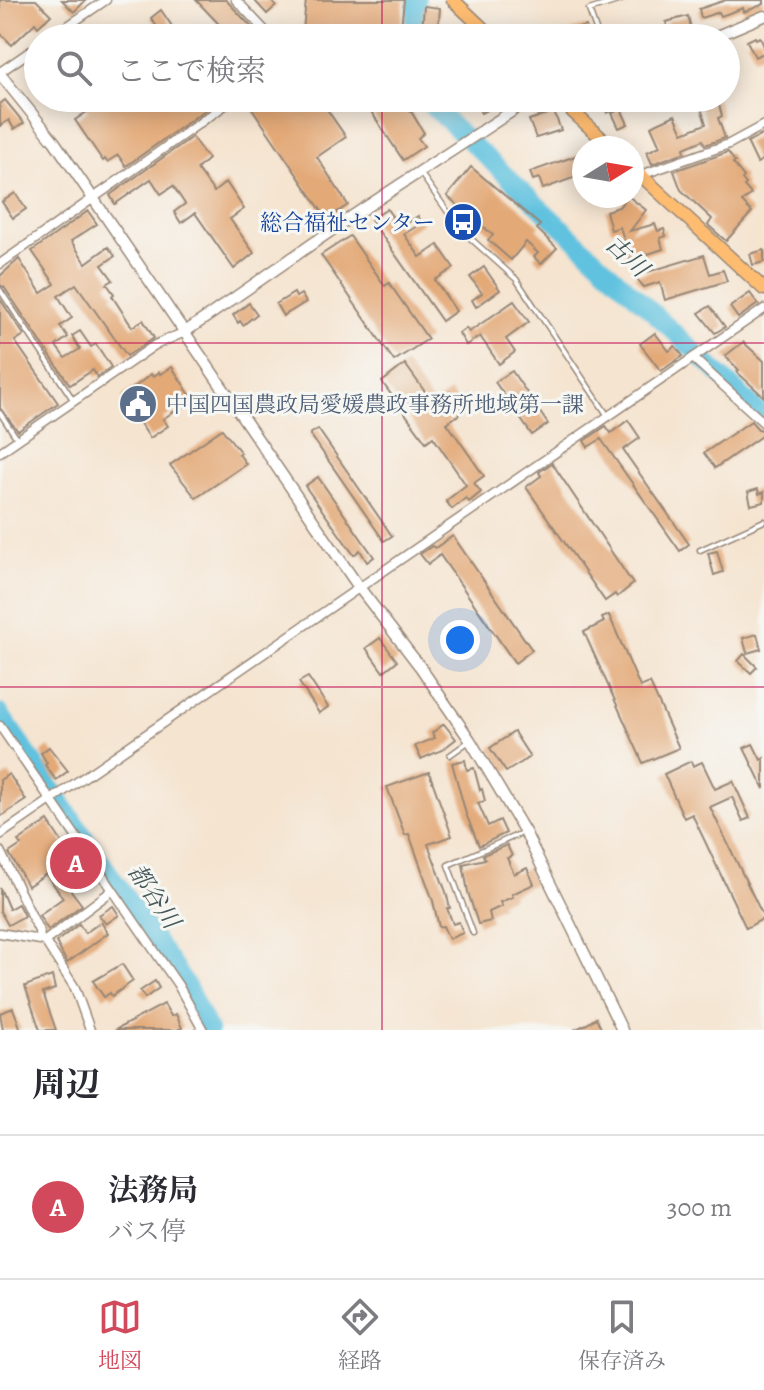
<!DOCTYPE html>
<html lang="ja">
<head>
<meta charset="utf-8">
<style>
  body { margin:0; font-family:Alegreya,"Noto Serif JP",serif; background:#f7f7f7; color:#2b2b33 }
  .compass { position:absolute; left:572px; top:136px; width:72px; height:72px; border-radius:50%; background:#fff; box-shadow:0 4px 20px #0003; rotate:79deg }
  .you { position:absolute; left:460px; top:640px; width:28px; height:28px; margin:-20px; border:6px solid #fff; border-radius:50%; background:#1a73e8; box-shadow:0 0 0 12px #1a73e833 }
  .badge { display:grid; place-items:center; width:52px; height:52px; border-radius:50%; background:#d1495b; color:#fff; font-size:26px; font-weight:700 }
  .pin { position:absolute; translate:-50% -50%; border:4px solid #fff; box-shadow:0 2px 8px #0006 }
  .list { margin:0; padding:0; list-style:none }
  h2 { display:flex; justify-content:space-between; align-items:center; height:104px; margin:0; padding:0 32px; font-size:34px }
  h2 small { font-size:26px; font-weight:400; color:#7c7c81 }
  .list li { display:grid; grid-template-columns:52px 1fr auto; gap:24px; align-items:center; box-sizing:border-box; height:144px; padding:0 32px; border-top:2px solid #e1e1e2 }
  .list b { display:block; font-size:30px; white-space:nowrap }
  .list p { margin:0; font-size:26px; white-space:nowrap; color:#7c7c81 }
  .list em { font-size:26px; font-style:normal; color:#7c7c81 }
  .icon { flex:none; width:44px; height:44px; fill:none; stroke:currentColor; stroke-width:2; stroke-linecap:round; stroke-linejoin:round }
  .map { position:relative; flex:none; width:764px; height:1030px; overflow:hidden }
  .search { position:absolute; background:#fff; box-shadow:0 4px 20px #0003; left:24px; right:24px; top:24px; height:88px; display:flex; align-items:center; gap:20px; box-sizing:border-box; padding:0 28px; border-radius:44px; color:#7c7c81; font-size:30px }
  .sheet { height:248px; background:#fff }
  nav { display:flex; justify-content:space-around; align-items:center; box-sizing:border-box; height:112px; border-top:2px solid #e1e1e2; background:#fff; font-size:22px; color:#7c7c81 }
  nav a { display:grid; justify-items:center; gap:4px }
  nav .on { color:#d1495b }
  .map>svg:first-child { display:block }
</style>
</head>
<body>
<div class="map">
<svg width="764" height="1030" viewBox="0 0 764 1030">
  <rect width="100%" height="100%" fill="#f6f6f2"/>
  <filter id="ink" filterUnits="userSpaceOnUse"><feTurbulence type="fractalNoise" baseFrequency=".0125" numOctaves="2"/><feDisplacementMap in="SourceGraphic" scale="16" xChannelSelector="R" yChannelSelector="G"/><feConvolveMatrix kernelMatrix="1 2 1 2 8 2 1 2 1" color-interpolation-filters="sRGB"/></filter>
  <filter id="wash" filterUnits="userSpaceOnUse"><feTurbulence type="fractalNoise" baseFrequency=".006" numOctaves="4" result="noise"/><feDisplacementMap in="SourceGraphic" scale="32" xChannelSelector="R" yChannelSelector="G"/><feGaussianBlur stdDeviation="1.8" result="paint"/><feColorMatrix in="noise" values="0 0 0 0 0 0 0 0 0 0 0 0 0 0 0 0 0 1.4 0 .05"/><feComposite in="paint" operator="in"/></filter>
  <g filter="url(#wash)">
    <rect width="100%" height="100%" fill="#f5e4d0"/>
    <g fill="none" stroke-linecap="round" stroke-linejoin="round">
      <g stroke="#61c2df" stroke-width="18">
        <path d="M413,38L417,0"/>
        <path d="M423,98L764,416"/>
        <path d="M0,713L187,986L209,1030"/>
      </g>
    </g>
    <g id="blocks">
      <g fill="#e3a977">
        <path d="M0,0H36L51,15L38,27L35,23L12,45L0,33Z"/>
        <path d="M62,0H86L74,12Z"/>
        <path d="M196,0H226L262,38H232Z"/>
        <path d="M254,0H270L276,6L267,14Z"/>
        <path d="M306,0H404L400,38H365L303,31Z"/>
        <path d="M726,0H764V4L744,12L743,8L721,16L719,12L701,18L699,9Z"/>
        <path d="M424,6L440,8L438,33L422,31Z"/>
        <path d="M161,10L180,38H148L159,30L151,18Z"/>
        <path d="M688,16L691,28L669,35L666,22Z"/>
        <path d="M586,26L590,38H574L572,30Z"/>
        <path d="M755,37L756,39L760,37L764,46V53L755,57L747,41Z"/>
        <path d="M93,98H200L208,108L126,166L118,155L107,162L105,159L103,161L75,120L88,111L83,104Z"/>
        <path d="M245,98H319L346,137L317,157L348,205L327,219Z"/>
        <path d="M381,98H403L424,133L418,138L424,146L403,160L368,107Z"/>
        <path d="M473,98H496L499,104L481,113Z"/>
        <path d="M589,98H617L613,100L616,109L607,113L603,104L593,108Z"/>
        <path d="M698,98H717L722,116L718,118L725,138L705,145L703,140L684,148L685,152L652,164L647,152L660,146L651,126L675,115L683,133L706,124Z"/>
        <path d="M5,100L24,123L14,129L9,120L0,126V104Z"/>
        <path d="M621,109L628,124L619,128L612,113Z"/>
        <path d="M554,112L561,130L536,138L529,120Z"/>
        <path d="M764,134V159L757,163L747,142Z"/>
        <path d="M192,137L208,159L197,169L214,192L226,182L244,209L230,219L254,253L234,269L195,213L181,223L174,212L185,204L173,186L161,194L151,179L115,204L110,195Z"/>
        <path d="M728,152L735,162L733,163L744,177L742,179L746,184L744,186L751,194L742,202L752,212L726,241L708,225L712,219L681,190L674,171Z"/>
        <path d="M578,155L584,174L543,189L539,178L533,180L530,172Z"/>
        <path d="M471,167L540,225L537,229L557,248L541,264L534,257L538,253L526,242L511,260L488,240L493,235L480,224L473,234L464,226L471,217L447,196Z"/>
        <path d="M15,193L26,209L13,218L2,202Z"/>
        <path d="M628,196L646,210L630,231L655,224L658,231L664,229L666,236L660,238L663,249L630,260L620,227L611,230L606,211L619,207Z"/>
        <path d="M387,209L400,228L418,216L422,223L404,234L420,257L438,245L454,268L435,280L456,311L442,321L371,220Z"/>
        <path d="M88,211L97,224L71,241L86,263L108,247L115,256L102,265L113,280L107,284L114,294L112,296L132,327L143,320L154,338L127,356L76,284L58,296L72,318L60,326L68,337L56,346L65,358L80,349L72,336L80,331L91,347L96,344L111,367L97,377L93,370L70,385L4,287L0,285V276L19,259L41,293L55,284L32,251Z"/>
        <path d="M350,236L385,286L389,283L428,339L394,361L321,255Z"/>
        <path d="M764,250V262L753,265L750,254Z"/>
        <path d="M704,255L710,274L723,270L727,281L665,300L660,282L644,287L634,276Z"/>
        <path d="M484,267L500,290L476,307L472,300L482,293L470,277Z"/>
        <path d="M294,293L296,297L301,294L306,302L283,316L276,304Z"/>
        <path d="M750,293L758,304L738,318L730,307Z"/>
        <path d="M0,299L24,335L15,341L58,403L18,431L0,408Z"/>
        <path d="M514,301L529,322L506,339L515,352L499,364L480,336L466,345L459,333L466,328L469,332Z"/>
        <path d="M249,303L257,314L243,325L240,321L238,323L233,315Z"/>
        <path d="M710,306L725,327L715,333L699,313Z"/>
        <path d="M655,333L669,351L675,346L683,356L661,371L640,344Z"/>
        <path d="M743,342L764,361V397L737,372L739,370L725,356Z"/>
        <path d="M405,364L433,403L450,392L464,411L447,423L484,476L474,483L481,492L469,502L466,498L452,509L446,501L466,485L433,437L426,442L382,382Z"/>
        <path d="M172,367L194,401L185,407L183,405L163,419L168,426L150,438L122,397L151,374L153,377L159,372L160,374Z"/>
        <path d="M512,371L548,424L532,435L495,382Z"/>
        <path d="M628,420L640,438L623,450L689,544L680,551L601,439L588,447L584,441L606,426L611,433Z"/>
        <path d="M751,421L758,429L763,430L764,434L715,468L704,453Z"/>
        <path d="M222,429L241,453L239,454L246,464L196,498L170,465Z"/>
        <path d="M318,429L392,536L384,541L310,434Z"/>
        <path d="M552,463L633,584L617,597L615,594L605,601L526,487L541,476L539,472Z"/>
        <path d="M318,477L374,557L367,562L360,550L354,555L305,486Z"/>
        <path d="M758,489L759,494L764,492V502L751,505L748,492Z"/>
        <path d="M453,536L532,650L515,663L440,555L428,564L420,554L432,546L435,548Z"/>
        <path d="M717,551L723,572L714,575L708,553Z"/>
        <path d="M609,615L640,687L650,683L679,748L643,763L584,632L604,622L602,618Z"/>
        <path d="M757,634L761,649L747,653L743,638Z"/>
        <path d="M380,638L397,661L383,672L366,648Z"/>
        <path d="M744,654L757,667L751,673L738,661Z"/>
        <path d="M308,677L328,707L319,713L299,682Z"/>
        <path d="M444,724L456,739L442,750L421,759L415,746L435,738L432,733Z"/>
        <path d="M514,732L530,757L506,772L490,748Z"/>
        <path d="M753,744L761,760L764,758V789L744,748Z"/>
        <path d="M49,747L68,771L56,780L45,765L47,763L41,753Z"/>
        <path d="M465,760L467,770L474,768L480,790L482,789L485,801L478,803L488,826L500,820L506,833L479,846L466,814L452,763Z"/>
        <path d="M691,761L693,766L702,762L715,789L733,781L750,818L743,821L732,797L710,807L764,918L746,928L692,814L684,818L664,774Z"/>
        <path d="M429,772L452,836L428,844L446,892L450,908H447L453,924L459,922L463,933L449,939L443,926L439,927L433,901L409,834L405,835L387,787Z"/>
        <path d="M9,774L26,800L0,817V780Z"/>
        <path d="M48,821L67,850L61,855L73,873L63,880L82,905L48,930L39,915L63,898L46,874L28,886L9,853L21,845L18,841Z"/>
        <path d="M507,845L512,856L507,858L514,874L527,868L534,884L512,894L513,897L500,902L502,906L489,912L491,921L478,924L468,892L463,864L485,859L483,855Z"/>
        <path d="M0,888L9,909L18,904L24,916L8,925L0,911Z"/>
        <path d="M113,906L119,915L106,924L99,915Z"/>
        <path d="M101,922L108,933L67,963L56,942L79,924L85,933Z"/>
        <path d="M122,964L133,981L112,996L110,993L104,997L93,981Z"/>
        <path d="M52,976L55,989L43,993L56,1030H40L25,986Z"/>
        <path d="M155,981L159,988L145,998L140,991Z"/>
        <path d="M164,1004L171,1016L176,1014L182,1028L177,1030H115Z"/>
        <path d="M13,1008L21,1030H3L0,1013Z"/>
        <path d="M596,1018L602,1030H574L587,1024Z"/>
      </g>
    </g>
  </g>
  <g filter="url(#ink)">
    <use href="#blocks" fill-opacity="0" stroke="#988777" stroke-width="2"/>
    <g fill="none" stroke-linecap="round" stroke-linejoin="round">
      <defs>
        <g id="service">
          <path d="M599,38L589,10L621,0"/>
          <path d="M421,174L460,229L516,279L608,416"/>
          <path d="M0,290L74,401"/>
          <path d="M0,413L18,440"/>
          <path d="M700,550L764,521"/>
          <path d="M450,755L468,742"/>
          <path d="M473,933L448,865L522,833"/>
        </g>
        <g id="minor">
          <path d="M236,0L272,38"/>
          <path d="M50,38L106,0"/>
          <path d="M0,72L38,46"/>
          <path d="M641,175L729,144L764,125"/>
          <path d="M0,264L235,98"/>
          <path d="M693,358L764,423"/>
          <path d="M0,452L155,345L185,332"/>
          <path d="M0,726L178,985L203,1030"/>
          <path d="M0,835L764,309"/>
          <path d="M0,851L39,931L40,939"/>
          <path d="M0,933L45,941L75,988L90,1030"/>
          <path d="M45,941L113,890"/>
        </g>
        <g id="tertiary">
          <path d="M712,38L764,16"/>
          <path d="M0,74L54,141L358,586L421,668L470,740L525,832L622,1030"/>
          <path d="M185,332L351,217L532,98"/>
        </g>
        <g id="trunk">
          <path d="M453,0L493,38"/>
          <path d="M558,98L612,148"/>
          <path d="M632,167L764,289"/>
        </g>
      </defs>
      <use href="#service" stroke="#988777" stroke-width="7"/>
      <use href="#minor" stroke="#988777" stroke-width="11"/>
      <use href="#tertiary" stroke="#988777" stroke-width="13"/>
      <use href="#trunk" stroke="#988777" stroke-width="15"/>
      <use href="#service" stroke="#fff" stroke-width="4"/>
      <use href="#minor" stroke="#fff" stroke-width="8"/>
      <use href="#tertiary" stroke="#fff" stroke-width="10"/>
      <use href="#trunk" stroke="#febc71" stroke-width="12"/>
    </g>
  </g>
  <path fill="none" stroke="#c2185b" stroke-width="2" stroke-opacity="0.55" d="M382,0V38M382,98V1030M0,343H764M0,687H764"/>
  <defs>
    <symbol id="bus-disc" viewBox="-11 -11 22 22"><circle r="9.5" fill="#1a4fb4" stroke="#f6f6f2"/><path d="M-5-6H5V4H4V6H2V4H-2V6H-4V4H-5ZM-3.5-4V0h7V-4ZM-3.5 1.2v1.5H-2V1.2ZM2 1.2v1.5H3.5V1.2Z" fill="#fff"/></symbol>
    <symbol id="civic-disc" viewBox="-11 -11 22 22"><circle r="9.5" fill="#5c6f8a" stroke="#f6f6f2"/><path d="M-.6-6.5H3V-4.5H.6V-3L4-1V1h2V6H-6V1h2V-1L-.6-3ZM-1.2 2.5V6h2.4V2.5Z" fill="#fff"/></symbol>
  </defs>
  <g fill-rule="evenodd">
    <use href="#bus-disc" x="441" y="200" width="44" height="44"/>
    <use href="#civic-disc" x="116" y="382" width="44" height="44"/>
  </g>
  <g text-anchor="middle" stroke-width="6" stroke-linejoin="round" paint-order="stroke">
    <g font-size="22" fill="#164399" stroke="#f6f6f2" text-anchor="end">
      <text x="435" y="230">総合福祉センター</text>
    </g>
    <g font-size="22" fill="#4e5e75" stroke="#f6f6f2" text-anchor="start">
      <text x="166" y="412">中国四国農政局愛媛農政事務所地域第一課</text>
    </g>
    <g font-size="24" font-style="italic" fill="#465858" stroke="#f6f6f2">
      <text transform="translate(627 256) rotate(43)" y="8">古川</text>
      <text transform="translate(154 896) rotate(56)" y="8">都谷川</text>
    </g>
  </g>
</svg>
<svg class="compass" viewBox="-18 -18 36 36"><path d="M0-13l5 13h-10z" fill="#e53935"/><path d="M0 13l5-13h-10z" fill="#7c7c81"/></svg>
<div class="you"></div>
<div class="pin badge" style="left:76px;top:863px">A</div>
<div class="search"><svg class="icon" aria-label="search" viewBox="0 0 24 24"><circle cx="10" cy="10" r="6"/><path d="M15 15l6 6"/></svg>ここで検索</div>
</div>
<section class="sheet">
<h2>周辺<small></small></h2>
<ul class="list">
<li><span class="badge">A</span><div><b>法務局</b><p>バス停</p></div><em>300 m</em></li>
</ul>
</section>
<nav>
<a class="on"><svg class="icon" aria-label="map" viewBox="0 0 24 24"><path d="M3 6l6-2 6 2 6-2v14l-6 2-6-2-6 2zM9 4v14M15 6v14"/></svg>地図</a>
<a><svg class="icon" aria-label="directions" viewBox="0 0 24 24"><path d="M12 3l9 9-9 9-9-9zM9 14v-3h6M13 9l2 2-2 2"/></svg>経路</a>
<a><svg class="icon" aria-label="saved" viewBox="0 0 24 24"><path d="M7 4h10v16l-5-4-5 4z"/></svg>保存済み</a>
</nav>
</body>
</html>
